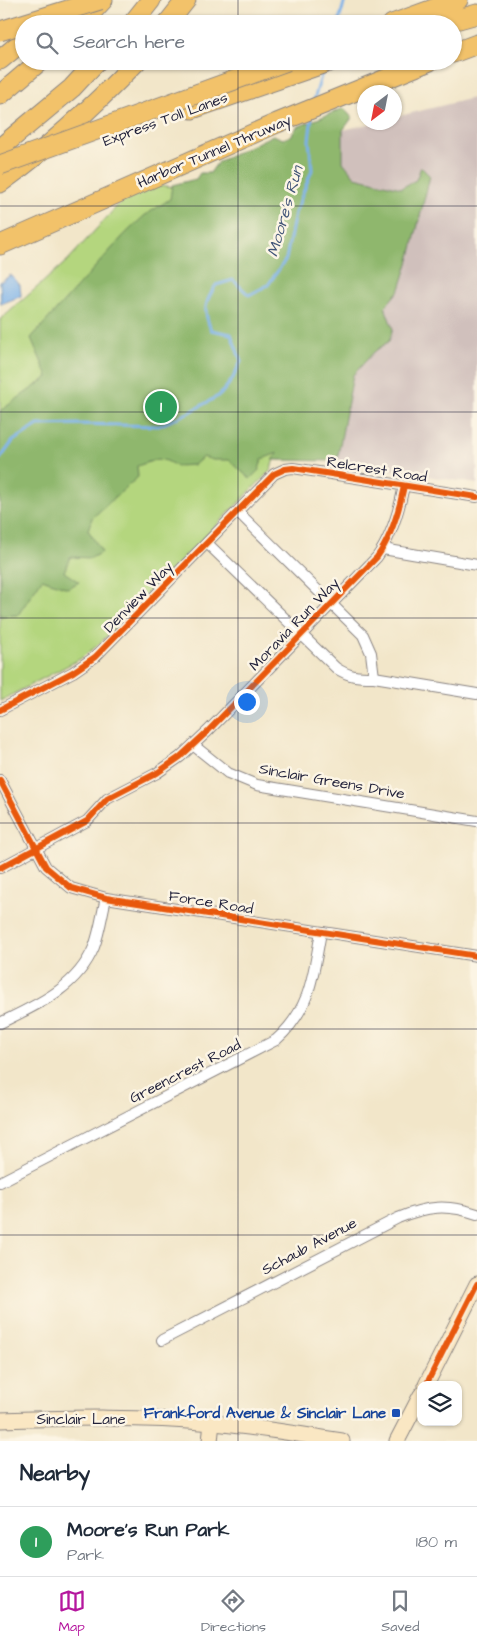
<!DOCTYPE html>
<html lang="en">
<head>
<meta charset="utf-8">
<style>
  body { margin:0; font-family:"Architects Daughter",sans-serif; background:#f2f2f3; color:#1f2937 }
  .controls { position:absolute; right:15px; bottom:15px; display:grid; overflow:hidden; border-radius:10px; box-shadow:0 1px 4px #0004 }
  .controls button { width:45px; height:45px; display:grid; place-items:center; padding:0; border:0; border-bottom:1px solid #e0e1e3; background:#fff; color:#1f2937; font:25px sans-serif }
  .compass { position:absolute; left:357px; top:85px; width:45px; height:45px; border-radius:50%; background:#fff; box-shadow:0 1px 4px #0004; rotate:212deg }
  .you { position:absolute; left:246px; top:701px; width:18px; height:18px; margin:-12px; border:4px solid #fff; border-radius:50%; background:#1a73e8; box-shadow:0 0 0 8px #1a73e833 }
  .badge { display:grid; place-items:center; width:32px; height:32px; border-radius:50%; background:#b5179e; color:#fff; font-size:16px; font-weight:700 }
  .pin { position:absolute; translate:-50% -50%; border:2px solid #fff; box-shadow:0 1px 5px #0006 }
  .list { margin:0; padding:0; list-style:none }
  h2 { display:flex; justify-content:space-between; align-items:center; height:65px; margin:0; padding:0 20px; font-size:21px }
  h2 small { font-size:16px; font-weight:400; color:#747a83 }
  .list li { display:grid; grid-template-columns:32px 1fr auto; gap:15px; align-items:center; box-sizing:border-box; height:70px; padding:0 20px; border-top:1px solid #e0e1e3 }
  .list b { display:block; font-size:19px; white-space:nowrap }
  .list p { margin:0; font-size:16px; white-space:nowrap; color:#747a83 }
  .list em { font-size:16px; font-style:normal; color:#747a83 }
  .icon { flex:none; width:28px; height:28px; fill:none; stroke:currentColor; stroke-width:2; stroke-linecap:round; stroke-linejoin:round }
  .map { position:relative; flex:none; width:477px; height:1441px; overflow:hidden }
  .search { position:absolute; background:#fff; box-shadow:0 1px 4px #0004; left:15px; right:15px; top:15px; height:55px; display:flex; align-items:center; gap:12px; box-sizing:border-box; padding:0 18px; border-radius:28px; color:#747a83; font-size:19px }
  .sheet { height:135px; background:#fff }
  nav { display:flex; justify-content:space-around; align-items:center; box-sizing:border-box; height:70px; border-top:1px solid #e0e1e3; background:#fff; font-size:14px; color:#747a83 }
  nav a { display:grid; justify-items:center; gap:2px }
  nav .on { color:#b5179e }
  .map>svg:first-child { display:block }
</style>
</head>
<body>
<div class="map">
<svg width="477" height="1441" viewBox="0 0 477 1441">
  <rect width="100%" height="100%" fill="#fcf5e5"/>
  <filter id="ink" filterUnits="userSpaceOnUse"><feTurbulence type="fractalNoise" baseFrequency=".02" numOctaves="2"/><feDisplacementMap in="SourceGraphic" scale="10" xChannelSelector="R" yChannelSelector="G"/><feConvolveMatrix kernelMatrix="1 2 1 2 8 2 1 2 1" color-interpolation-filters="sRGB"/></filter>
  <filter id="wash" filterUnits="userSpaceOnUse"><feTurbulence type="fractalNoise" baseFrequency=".0096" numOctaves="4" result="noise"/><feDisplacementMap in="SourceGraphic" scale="20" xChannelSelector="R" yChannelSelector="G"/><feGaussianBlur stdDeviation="1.12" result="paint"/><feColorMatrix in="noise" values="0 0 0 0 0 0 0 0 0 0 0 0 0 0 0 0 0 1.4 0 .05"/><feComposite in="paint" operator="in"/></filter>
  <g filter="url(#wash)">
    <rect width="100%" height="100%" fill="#f2e6c9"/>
    <path fill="#d0c0bc" d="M477,97V484L337,461L353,375L374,352L389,341L385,307L400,289L410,257L430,176L416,180L401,188L355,177L343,162V130L373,123L394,122L395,117Z"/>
    <path fill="#b4d67e" stroke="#6b7c5c" d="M139,182L267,201L372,352L273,462L271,470L98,645L80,659L0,701V320L68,260Z"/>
    <path fill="#8fb76d" stroke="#586c54" d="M344,108L352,118L343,130V162L355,177L401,188L416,180L421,167L430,176L410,257L400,289L385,307L393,329L389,341L374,352L353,375L337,461L272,460L278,453L262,459L259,470L250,479L229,460H213L203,457L194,465L176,466L167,461L158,459L137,466L138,477L92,518L88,530L102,552L91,558L70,557L64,572L79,582L68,588L42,579L18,615L0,616V411L48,377L31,338L125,234L144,216L170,199L172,185L196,179L200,173H210L218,162L273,135L283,139L291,136L297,127Z"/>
    <path fill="#7ab1e9" stroke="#4e6a92" d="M11,275L20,285L21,296L1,304L0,282Z"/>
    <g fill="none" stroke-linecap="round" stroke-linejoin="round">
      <g stroke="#7ab1e9" stroke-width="3">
        <path d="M338,24L345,0"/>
        <path d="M314,100L323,70"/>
        <path d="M0,459L13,441L38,425L80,424L159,426L190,412L220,395L232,380L241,361L231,334L211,330C203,310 204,303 216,285L233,280L249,295L268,285L286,259L295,213L312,170L309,140L312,116"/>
      </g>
    </g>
  </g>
  <g filter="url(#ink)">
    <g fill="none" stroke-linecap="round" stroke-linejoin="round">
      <defs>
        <g id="street">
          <path d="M238,512L363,635L371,653L374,677"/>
          <path d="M207,543L336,668C350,677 357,677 374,677L477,694"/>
          <path d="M383,549L477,565"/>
          <path d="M0,710L73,672L95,657L274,474L285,469L293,468L477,497"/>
          <path d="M193,745L228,773L257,785L477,821"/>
          <path d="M0,780L46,867L71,888L106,898L477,956"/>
          <path d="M0,868L87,821L107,799L157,773L180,757L208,731L377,557C392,536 399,511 404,486"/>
          <path d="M0,1023C37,1005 77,988 94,947C100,931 102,914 106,898"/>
          <path d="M0,1182L276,1040C311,1009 313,975 321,932"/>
          <path d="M162,1340L398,1218C427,1206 447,1204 477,1214"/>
        </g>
        <g id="secondary">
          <path d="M426,1385L477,1284"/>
          <path d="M0,1420C71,1418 142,1416 213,1423C256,1427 299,1434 342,1441"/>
          <path d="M210,1441L212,1423"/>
          <path d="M397,1441L421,1395"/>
        </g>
        <g id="highway">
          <path d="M81,24L103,0"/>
          <path d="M132,24L151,0"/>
          <path d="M167,24L186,0"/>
          <path d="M392,24L458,0"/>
          <path d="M441,24L477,14"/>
          <path d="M453,53L477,44"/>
          <path d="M0,60L24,40"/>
          <path d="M0,95L40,61"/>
          <path d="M192,109L331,61"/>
          <path d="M0,148L72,88L97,61"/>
          <path d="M0,183C50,147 94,106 137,61"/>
          <path d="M0,245L277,123L430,61"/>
        </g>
      </defs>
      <use href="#street" stroke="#8a8482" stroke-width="12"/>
      <use href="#secondary" stroke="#8a8482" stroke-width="17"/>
      <use href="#highway" stroke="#8a8482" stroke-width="21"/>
      <use href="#street" stroke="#fff" stroke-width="10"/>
      <use href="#secondary" stroke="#fae7c3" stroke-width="15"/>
      <use href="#highway" stroke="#f2c26a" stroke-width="19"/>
      <defs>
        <g id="highway-bridge">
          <path d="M0,31L100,0"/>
          <path d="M0,165L287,61"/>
        </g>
      </defs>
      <use href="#highway-bridge" stroke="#8a8482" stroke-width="21" stroke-linecap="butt"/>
      <use href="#highway-bridge" stroke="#f2c26a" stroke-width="19"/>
      <defs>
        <g id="cycleway">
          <path d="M0,710L73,672L95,657L274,474L285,469L293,468L477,497"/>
          <path d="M0,780L46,867L71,888L106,898L477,956"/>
          <path d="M0,868L87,821L107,799L157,773L180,757L208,731L377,557C392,536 399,511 404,486"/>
          <path d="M426,1385L477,1284"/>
        </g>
      </defs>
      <use href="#cycleway" stroke="#fcf5e5" stroke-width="9"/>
      <use href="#cycleway" stroke="#e8590c" stroke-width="6"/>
    </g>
  </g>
  <path fill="none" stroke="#22223b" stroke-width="1" stroke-opacity="0.55" d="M238,0V24M238,61V1441M0,206H477M0,412H477M0,618H477M0,823H477M0,1029H477M0,1235H477"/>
  <rect fill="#1a4fb4" stroke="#fcf5e5" stroke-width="2" x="391" y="1408" width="10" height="10" rx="2.5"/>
  <g text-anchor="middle" stroke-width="5" stroke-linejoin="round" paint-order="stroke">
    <g font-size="15" fill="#22223b" stroke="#fcf5e5">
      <text transform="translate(165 119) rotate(-20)" y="5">Express Toll Lanes</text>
      <text transform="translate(214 151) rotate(-23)" y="5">Harbor Tunnel Thruway</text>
      <text transform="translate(377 469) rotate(9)" y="5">Relcrest Road</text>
      <text transform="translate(138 597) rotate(-46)" y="5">Denview Way</text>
      <text transform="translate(294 624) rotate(-46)" y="5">Moravia Run Way</text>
      <text transform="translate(332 781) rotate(10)" y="5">Sinclair Greens Drive</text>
      <text transform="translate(211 902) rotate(9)" y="5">Force Road</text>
      <text transform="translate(185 1071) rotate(-27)" y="5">Greencrest Road</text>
      <text transform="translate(309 1246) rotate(-28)" y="5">Schaub Avenue</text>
      <text x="81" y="1424">Sinclair Lane</text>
    </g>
    <g font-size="15" font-weight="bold" fill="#164399" stroke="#fcf5e5" text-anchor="end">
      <text x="386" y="1418">Frankford Avenue &amp; Sinclair Lane</text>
    </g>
    <g font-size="16" font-style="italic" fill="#415478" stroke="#fcf5e5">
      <text transform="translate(284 211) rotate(-74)" y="6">Moore's Run</text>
    </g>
  </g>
</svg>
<div class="controls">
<button><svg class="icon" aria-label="layers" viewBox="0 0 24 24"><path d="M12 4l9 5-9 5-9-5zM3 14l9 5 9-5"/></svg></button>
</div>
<svg class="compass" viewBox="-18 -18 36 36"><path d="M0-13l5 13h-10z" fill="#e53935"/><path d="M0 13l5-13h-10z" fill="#747a83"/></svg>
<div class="you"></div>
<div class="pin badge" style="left:161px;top:407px;background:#2e9e5b">1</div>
<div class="search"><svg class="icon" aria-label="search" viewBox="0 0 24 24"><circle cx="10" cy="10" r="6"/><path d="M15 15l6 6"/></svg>Search here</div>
</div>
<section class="sheet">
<h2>Nearby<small></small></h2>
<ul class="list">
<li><span class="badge" style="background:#2e9e5b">1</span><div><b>Moore's Run Park</b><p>Park</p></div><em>180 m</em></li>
</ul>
</section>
<nav>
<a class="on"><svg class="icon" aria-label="map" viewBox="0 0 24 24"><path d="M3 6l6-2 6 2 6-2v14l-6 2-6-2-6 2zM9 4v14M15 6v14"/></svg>Map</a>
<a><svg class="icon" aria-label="directions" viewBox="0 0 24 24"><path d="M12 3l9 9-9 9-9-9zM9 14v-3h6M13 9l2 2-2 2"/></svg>Directions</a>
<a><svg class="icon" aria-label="saved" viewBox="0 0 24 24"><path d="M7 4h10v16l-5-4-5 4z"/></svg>Saved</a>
</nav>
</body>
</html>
